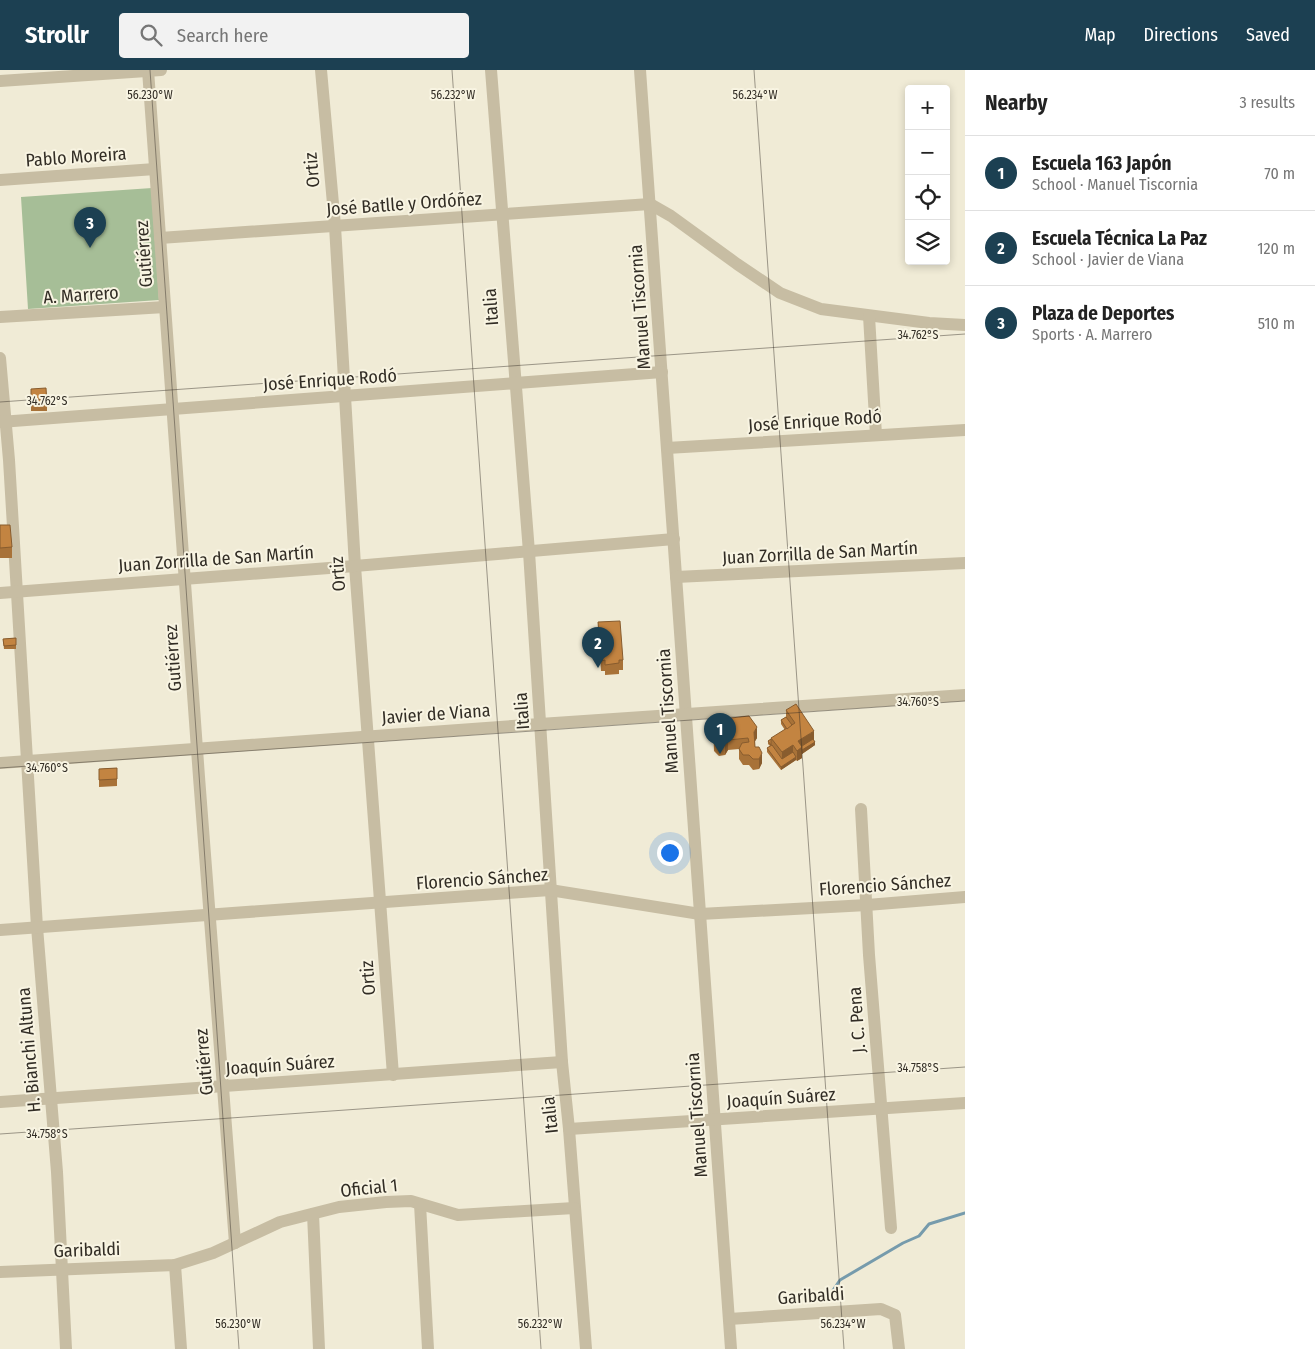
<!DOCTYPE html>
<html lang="en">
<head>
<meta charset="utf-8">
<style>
  body { margin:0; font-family:"Fira Sans Condensed",sans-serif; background:#f2f2f2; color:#222 }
  .controls { position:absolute; right:15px; top:15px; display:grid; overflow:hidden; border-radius:5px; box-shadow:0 2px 8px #0003 }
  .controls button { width:45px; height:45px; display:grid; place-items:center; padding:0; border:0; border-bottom:1px solid #e0e0e0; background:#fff; color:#222; font:25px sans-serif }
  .you { position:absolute; left:669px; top:782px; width:18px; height:18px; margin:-12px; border:4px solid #fff; border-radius:50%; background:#1a73e8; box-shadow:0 0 0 8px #1a73e833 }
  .badge { display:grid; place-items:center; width:32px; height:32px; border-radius:50%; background:#1c4052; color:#fff; font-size:16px; font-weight:700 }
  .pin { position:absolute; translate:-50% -41px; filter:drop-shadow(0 1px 2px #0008) }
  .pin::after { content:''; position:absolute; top:26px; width:18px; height:15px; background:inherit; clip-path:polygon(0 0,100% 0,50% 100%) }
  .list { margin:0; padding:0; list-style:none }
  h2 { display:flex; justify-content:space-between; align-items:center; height:65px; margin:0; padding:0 20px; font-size:21px }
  h2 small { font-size:16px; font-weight:400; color:#767676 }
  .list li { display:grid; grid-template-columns:32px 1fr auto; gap:15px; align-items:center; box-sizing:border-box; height:75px; padding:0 20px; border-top:1px solid #e0e0e0 }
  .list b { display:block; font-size:19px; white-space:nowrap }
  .list p { margin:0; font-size:16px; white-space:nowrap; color:#767676 }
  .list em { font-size:16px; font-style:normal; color:#767676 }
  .icon { flex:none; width:28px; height:28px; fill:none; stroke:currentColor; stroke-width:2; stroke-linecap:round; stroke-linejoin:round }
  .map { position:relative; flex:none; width:965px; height:1279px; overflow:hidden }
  header { display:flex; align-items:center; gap:30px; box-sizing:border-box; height:70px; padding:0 25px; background:#1c4052; color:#fff }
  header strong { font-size:24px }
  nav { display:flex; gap:28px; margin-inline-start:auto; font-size:18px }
  .search { width:350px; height:45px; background:#f2f2f2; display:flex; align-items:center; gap:12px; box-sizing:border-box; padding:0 18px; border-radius:5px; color:#767676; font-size:19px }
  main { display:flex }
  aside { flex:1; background:#fff }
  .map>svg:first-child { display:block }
</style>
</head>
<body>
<header>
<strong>Strollr</strong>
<div class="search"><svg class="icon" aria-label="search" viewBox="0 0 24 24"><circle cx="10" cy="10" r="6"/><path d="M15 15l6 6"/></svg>Search here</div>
<nav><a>Map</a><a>Directions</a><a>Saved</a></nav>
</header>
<main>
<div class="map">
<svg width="965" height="1279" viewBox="0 0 965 1279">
  <rect width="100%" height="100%" fill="#f0ebd6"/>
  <path fill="#a6be97" d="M152,118L159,230L28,239L21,127Z"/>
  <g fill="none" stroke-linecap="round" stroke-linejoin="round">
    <path stroke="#769bac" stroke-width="3" d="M827,1229L840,1210L903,1173L919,1166L929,1154L965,1143"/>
    <g stroke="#c7bda3" stroke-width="12">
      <path d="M148,0L199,707L235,1173"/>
      <path d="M321,0L335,156L355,496L393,1005"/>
      <path d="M491,0L529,482L562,992L569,1059L586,1279"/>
      <path d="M640,0L731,1279"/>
      <path d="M0,11L161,0"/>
      <path d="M0,110L155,99"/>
      <path d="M160,168L650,134L671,146L737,194L780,223L821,239L929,253L965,255"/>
      <path d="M869,246L876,365"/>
      <path d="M0,247L165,237"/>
      <path d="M0,288L9,390L37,857L57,1102L66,1279"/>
      <path d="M0,352L662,302"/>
      <path d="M667,378L965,360"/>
      <path d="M676,507L965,493"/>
      <path d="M0,523L355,496L674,469"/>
      <path d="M0,693L540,654L965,625"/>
      <path d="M861,739L869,885L891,1158"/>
      <path d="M0,860L550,820L700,844L867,835L965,827"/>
      <path d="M0,1032L562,992"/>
      <path d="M569,1059L965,1033"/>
      <path d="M420,1134L428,1279"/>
      <path d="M313,1144L319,1279"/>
      <path d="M175,1195L181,1279"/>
      <path d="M0,1202L175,1195L213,1183L280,1152L339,1137L386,1132L411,1131L458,1145L574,1138"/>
      <path d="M729,1249L881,1239L895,1245L899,1279"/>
    </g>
  </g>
  <g fill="#a87238">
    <path d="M31,319L47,334V341H31Z"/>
    <path d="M0,455L12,477V488H0Z"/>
    <path d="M598,552L623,590V600H619V604L605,605V601H601Z"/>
    <path d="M16,568V579H4L3,569Z"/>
    <path d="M786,640L814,670L815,675L802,684V688L797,691L796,690L781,700L767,682V678L770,676L768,674V671L785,660L781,654V650L786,647Z"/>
    <path d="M713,650L757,668L755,671V677L762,693L759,699L753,700L749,695H743L739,689V679L728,680L725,685L719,686L714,681Z"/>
    <path d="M117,698V716L99,717V699Z"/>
  </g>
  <g fill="#885c2e">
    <path d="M757,657V668L754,673V662Z"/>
    <path d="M814,661V672H815V675L802,684V688L797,691V681L798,671Z"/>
    <path d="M728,670V680L725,685V675Z"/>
    <path d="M793,675V686L782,693V682Z"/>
    <path d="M762,683V693L759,699V689Z"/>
    <path d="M796,687V690L781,700V697Z"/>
  </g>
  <g fill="#c38441" stroke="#885c2e">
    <path d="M46,318L47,334L31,335V319Z"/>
    <path d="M0,455H10L12,477L0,478Z"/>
    <path d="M620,551L623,590H619V593L605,595V590L601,591L598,552Z"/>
    <path d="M16,568V575L4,576L3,569Z"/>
    <path d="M796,634L814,661L798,671L802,677L797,681L793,675L782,682L771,668L795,653L786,640Z"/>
    <path d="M749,646L757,657L754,662L755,677H759L762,683L759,689H753L749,685H743L739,679L742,673L749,672L748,668L728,670L725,675L719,676L714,671L713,650Z"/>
    <path d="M786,647L792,655L787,659L781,650Z"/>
    <path d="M771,669V675L768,671Z"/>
    <path d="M813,669L815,672L802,680V676Z"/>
    <path d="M772,675L782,689L793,682L796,687L781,697L767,678Z"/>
    <path d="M117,698V709L99,710V699Z"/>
  </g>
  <path fill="none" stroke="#322d25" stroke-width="1" stroke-opacity="0.45" d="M150,0L239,1279M452,0L541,1279M754,0L844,1279M0,332L965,264M0,698L965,631M0,1064L965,997"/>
  <g text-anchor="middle" stroke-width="4" stroke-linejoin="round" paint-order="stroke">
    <g font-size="18" fill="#322d25" stroke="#f8f4e2">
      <text transform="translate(76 87) rotate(-4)" y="6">Pablo Moreira</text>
      <text transform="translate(312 100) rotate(-95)" y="6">Ortiz</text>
      <text transform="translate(404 134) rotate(-4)" y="6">José Batlle y Ordóñez</text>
      <text transform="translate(144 184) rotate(-94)" y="6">Gutiérrez</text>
      <text transform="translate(81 225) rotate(-4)" y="6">A. Marrero</text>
      <text transform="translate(491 237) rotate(-94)" y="6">Italia</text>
      <text transform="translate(640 237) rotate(-94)" y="6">Manuel Tiscornia</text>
      <text transform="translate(330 310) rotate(-4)" y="6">José Enrique Rodó</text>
      <text transform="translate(815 351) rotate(-4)" y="6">José Enrique Rodó</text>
      <text transform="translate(820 483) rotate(-3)" y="6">Juan Zorrilla de San Martín</text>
      <text transform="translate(216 489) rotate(-4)" y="6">Juan Zorrilla de San Martín</text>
      <text transform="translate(338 504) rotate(-94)" y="6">Ortiz</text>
      <text transform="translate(173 588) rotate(-94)" y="6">Gutiérrez</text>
      <text transform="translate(522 641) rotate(-94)" y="6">Italia</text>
      <text transform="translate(668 641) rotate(-94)" y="6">Manuel Tiscornia</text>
      <text transform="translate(436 644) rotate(-4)" y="6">Javier de Viana</text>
      <text transform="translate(482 809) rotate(-4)" y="6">Florencio Sánchez</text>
      <text transform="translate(885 815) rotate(-4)" y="6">Florencio Sánchez</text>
      <text transform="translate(368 908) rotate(-94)" y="6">Ortiz</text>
      <text transform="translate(857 950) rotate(-94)" y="6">J. C. Pena</text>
      <text transform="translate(29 980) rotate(-95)" y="6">H. Bianchi Altuna</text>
      <text transform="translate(204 992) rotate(-95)" y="6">Gutiérrez</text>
      <text transform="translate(280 995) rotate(-4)" y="6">Joaquín Suárez</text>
      <text transform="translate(781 1028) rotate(-4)" y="6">Joaquín Suárez</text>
      <text transform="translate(550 1045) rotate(-96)" y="6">Italia</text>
      <text transform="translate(697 1045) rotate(-94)" y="6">Manuel Tiscornia</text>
      <text transform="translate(369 1118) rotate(-6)" y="6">Oficial 1</text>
      <text transform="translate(87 1180) rotate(-2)" y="6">Garibaldi</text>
      <text transform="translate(811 1226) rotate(-4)" y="6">Garibaldi</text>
    </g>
  </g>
  <g font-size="12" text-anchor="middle" fill="#322d25" stroke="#f8f4e2" stroke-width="4" stroke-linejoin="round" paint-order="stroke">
    <text x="150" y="29">56.230°W</text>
    <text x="453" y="29">56.232°W</text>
    <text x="755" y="29">56.234°W</text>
    <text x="918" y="269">34.762°S</text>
    <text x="47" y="335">34.762°S</text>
    <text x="918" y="636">34.760°S</text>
    <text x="47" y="702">34.760°S</text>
    <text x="918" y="1002">34.758°S</text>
    <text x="47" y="1068">34.758°S</text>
    <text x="238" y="1258">56.230°W</text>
    <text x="540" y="1258">56.232°W</text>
    <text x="843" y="1258">56.234°W</text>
  </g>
</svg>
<div class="controls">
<button>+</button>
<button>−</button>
<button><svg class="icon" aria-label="locate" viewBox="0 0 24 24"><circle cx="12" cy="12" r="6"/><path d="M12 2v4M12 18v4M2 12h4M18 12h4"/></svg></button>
<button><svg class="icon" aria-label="layers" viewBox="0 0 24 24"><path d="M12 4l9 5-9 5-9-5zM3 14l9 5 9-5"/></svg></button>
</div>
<div class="you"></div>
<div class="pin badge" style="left:720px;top:684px">1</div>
<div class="pin badge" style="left:598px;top:598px">2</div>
<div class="pin badge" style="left:90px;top:178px">3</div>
</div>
<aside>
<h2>Nearby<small>3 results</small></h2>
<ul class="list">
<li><span class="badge">1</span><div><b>Escuela 163 Japón</b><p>School · Manuel Tiscornia</p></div><em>70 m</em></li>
<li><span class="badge">2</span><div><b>Escuela Técnica La Paz</b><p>School · Javier de Viana</p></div><em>120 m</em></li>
<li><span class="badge">3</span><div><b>Plaza de Deportes</b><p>Sports · A. Marrero</p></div><em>510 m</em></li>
</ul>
</aside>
</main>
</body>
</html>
